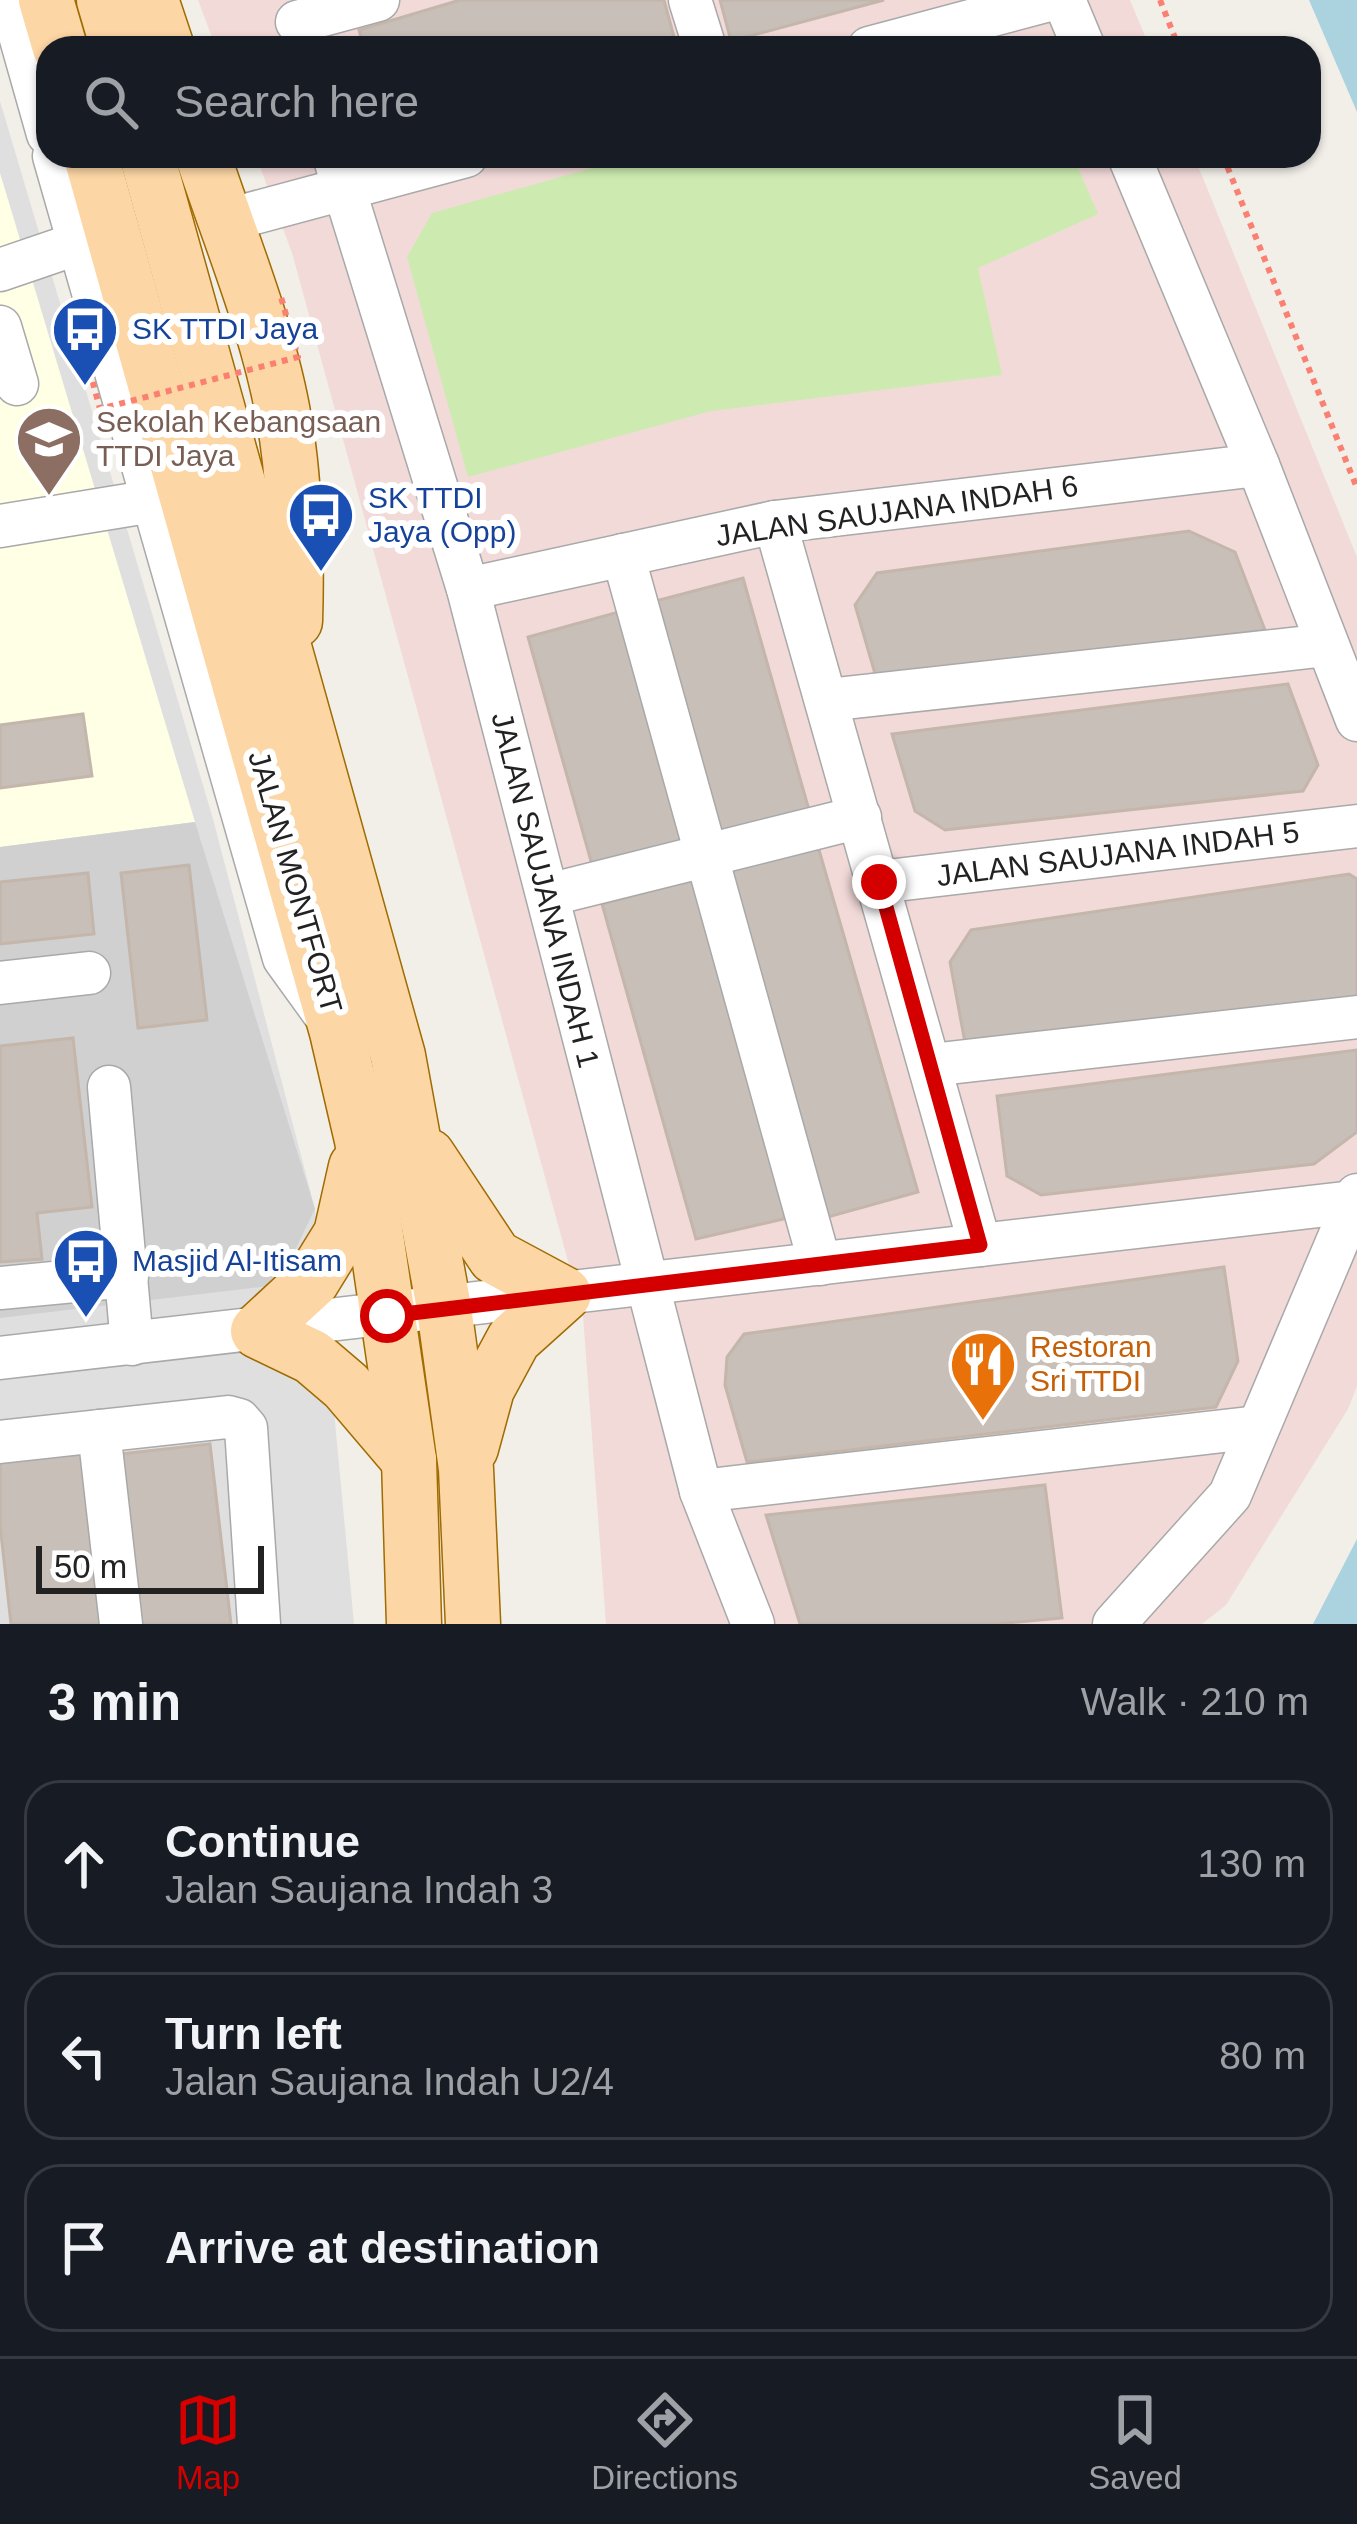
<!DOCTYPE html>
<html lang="en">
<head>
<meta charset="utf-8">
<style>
  body { margin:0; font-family:Arial,sans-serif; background:#20242c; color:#f1f3f6 }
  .scale { position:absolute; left:36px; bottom:30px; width:228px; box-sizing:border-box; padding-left:12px; border:6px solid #222; border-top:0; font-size:33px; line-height:42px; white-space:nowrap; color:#222; -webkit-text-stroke:9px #fff; paint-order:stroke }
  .stop { position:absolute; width:36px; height:36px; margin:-27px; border:9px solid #d40000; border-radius:50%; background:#fff }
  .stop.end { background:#d40000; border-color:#fff; box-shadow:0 3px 12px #0008 }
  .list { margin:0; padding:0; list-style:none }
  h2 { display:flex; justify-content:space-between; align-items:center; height:156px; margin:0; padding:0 48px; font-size:51px }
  h2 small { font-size:39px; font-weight:400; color:#9ea1a6 }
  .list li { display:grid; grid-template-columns:78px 1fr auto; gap:36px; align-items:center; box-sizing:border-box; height:168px; margin:0 24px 24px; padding:0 24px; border:3px solid #363941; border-radius:36px }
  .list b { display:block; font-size:45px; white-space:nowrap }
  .list p { margin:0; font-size:39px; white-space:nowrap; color:#9ea1a6 }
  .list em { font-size:39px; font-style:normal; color:#9ea1a6 }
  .icon { flex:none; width:66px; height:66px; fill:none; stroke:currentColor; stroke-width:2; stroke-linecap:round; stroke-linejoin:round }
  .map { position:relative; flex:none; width:1357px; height:1624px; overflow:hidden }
  .search { position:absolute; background:#171b24; box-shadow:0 3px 9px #0004; left:36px; right:36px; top:36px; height:132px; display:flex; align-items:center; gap:30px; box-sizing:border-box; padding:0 42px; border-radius:36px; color:#9ea1a6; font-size:45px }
  .sheet { height:732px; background:#171b24 }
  nav { display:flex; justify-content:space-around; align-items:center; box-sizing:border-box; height:168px; border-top:3px solid #363941; background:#171b24; font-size:33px; color:#9ea1a6 }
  nav a { display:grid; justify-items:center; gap:6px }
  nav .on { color:#d40000 }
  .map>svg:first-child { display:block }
</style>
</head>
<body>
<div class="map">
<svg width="1357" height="1624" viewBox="0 0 1357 1624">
  <rect width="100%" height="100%" fill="#f2efe9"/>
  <path fill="#e0dfdf" d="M0,101L213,819L315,1209L354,1624H0Z"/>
  <g fill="#f2dad9">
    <path d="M198,0H1130L1150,48H216Z"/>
    <path d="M256,156H1194L1357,557V1386L1348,1409L1226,1605L1202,1624H606L583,1316L292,253Z"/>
  </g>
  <path fill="#ffffe5" d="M0,173L195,822L0,847Z"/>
  <path fill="#d0d0d0" d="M195,822L315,1209L278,1285L0,1318V847Z"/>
  <path fill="#cdebb0" d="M635,156H1073L1098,214L978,268L1002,375L711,411L468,477L407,257L432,213Z"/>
  <g fill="#aad3df">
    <path d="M1309,0H1357V112Z"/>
    <path d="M1357,1539V1624H1313Z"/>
  </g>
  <g fill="#c7bfb8" stroke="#c4b6ab" stroke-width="3">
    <path d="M460,0H664L677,48H364L359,30Z"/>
    <path d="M720,0H884L731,41Z"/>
    <path d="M1189,531L1235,552L1265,630L876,677L855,605L877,573Z"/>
    <path d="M743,578L813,824L717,848L644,604Z"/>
    <path d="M622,611L692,853L596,879L528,637Z"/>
    <path d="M1288,684L1318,765L1303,791L945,830L915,811L892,734Z"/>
    <path d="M83,714L92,776L0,788V725Z"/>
    <path d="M817,843L918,1192L828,1217L726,869Z"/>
    <path d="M189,865L207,1020L138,1028L121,873Z"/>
    <path d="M88,873L94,934L0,944V882Z"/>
    <path d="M1349,874L1357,879V1006L966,1048L950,962L971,930Z"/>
    <path d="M700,878L797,1216L696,1239L602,904Z"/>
    <path d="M73,1038L92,1207L37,1213L42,1259L0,1262V1046Z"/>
    <path d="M1357,1050V1132L1314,1164L1041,1195L1007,1176L997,1096Z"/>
    <path d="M1224,1267L1238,1361L1216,1407L747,1462L725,1385L727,1357L744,1334Z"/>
    <path d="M210,1444L231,1624H130L111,1455Z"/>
    <path d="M92,1451L111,1624H11L0,1525V1461Z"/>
    <path d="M1045,1485L1062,1618L996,1624H800L766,1515Z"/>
  </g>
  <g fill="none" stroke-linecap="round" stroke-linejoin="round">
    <defs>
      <g id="minor">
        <path d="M10,0L48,134"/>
        <path d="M690,0L705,48"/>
        <path d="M1064,0L1084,48"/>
        <path d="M297,22L378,0"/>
        <path d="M869,48L1049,0"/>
        <path d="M54,156L284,958L323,1012"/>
        <path d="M334,156L468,589L701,1491L753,1624"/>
        <path d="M1129,156L1258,465L1357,720"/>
        <path d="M224,221L466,156"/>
        <path d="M0,270L79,243"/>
        <path d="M0,327L17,384"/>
        <path d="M775,522L980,1245"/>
        <path d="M0,526L153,501"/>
        <path d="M623,555L820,1264"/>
        <path d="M468,589L775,522L1258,465"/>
        <path d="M827,700L1327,645"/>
        <path d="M879,882L1357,826"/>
        <path d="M548,895L860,817"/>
        <path d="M0,983L89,973"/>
        <path d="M931,1065L1357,1017"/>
        <path d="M109,1087L132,1344"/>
        <path d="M0,1288L127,1276"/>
        <path d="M0,1358L1353,1202"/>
        <path d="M99,1431L121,1624"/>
        <path d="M0,1442L228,1417L239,1420L246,1428L259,1624"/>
        <path d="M701,1491L1258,1427"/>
        <path d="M1114,1624L1230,1495L1357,1195"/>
      </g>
      <g id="major">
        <path d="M46,0L60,48"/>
        <path d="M104,0L118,48"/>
        <path d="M151,0L167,48"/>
        <path d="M91,156L337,1032L362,1140L409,1460L414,1624"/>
        <path d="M147,156L398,1056L444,1308L466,1469L473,1624"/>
        <path d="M203,156C231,241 269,331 284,419C295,480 297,559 295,621"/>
        <path d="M428,1156L495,1257L564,1294L514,1339L487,1389L471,1448"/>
        <path d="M356,1167L341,1234L312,1281L258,1331L312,1357L346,1386L409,1460"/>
      </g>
    </defs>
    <use href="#minor" stroke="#a9a9a9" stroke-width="45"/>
    <use href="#major" stroke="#a06b00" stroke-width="57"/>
    <g stroke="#fa8072" stroke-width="6" stroke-dasharray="6 6" stroke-linecap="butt">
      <path d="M1160,0L1179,48"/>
      <path d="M1223,156L1357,488"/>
    </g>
    <use href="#minor" stroke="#fff" stroke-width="42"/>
    <use href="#major" stroke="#fcd6a4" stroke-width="54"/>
    <path stroke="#fa8072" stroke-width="6" stroke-dasharray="6 6" stroke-linecap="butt" d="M77,324L100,409L298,357L281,297"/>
  </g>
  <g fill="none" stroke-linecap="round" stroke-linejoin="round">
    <path stroke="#d40000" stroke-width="15" d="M387,1316L980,1245L879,882"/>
  </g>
  <defs>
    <symbol id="bus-pin" viewBox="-11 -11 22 30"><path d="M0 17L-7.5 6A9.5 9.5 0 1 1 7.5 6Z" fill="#1a4fb4" stroke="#fff"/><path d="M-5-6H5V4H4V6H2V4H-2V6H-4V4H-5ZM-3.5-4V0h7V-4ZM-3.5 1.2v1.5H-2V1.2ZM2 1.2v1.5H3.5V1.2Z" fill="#fff"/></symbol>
    <symbol id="school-pin" viewBox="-11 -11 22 30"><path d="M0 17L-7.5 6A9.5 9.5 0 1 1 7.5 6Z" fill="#8d6e63" stroke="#fff"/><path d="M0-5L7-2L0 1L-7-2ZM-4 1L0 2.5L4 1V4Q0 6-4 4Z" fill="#fff"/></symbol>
    <symbol id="restaurant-pin" viewBox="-11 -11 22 30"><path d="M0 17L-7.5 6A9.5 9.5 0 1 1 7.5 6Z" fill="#e8710a" stroke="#fff"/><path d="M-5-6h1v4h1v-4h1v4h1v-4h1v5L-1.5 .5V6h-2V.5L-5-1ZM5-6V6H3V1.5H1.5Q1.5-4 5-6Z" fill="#fff"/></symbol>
  </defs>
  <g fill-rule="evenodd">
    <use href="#bus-pin" x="47" y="291" width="76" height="104"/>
    <use href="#school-pin" x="11" y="401" width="76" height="104"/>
    <use href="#bus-pin" x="283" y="477" width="76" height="104"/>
    <use href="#bus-pin" x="48" y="1223" width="76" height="104"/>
    <use href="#restaurant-pin" x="945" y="1326" width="76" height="104"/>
  </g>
  <g text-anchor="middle" stroke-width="12" stroke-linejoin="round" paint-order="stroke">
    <g font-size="30" fill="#164399" stroke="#fff" text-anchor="start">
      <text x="132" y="339">SK TTDI Jaya</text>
      <text x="368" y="508">SK TTDI<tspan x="368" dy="34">Jaya (Opp)</tspan></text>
      <text x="132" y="1271">Masjid Al-Itisam</text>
    </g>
    <g font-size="30" fill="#785e54" stroke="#fff" text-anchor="start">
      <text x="96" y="432">Sekolah Kebangsaan<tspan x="96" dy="34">TTDI Jaya</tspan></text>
    </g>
    <g font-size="30" fill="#222" stroke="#fff">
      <text transform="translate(897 511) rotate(-8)" y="10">JALAN SAUJANA INDAH 6</text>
      <text transform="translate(1118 854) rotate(-7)" y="10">JALAN SAUJANA INDAH 5</text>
      <text transform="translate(295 882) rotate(74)" y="10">JALAN MONTFORT</text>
      <text transform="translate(545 890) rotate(76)" y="10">JALAN SAUJANA INDAH 1</text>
    </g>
    <g font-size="30" fill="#c56008" stroke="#fff" text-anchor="start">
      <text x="1030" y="1357">Restoran<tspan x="1030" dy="34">Sri TTDI</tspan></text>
    </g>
  </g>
</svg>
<div class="scale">50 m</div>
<div class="stop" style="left:387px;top:1316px"></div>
<div class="stop end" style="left:879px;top:882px"></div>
<div class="search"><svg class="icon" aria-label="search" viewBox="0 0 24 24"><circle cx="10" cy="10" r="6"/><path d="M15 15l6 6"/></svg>Search here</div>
</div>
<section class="sheet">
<h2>3 min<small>Walk · 210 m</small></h2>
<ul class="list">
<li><svg class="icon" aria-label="ahead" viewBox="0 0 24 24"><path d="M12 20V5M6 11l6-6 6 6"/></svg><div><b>Continue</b><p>Jalan Saujana Indah 3</p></div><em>130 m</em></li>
<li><svg class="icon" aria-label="left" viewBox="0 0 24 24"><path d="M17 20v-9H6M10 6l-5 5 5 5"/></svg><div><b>Turn left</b><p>Jalan Saujana Indah U2/4</p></div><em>80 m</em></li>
<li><svg class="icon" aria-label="arrive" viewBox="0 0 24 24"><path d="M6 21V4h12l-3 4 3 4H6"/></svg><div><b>Arrive at destination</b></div></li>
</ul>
</section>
<nav>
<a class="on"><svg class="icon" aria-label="map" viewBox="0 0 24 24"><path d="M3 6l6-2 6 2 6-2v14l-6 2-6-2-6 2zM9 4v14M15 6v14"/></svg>Map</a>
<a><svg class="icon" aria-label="directions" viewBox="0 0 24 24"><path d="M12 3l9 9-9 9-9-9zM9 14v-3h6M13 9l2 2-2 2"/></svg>Directions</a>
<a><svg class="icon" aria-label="saved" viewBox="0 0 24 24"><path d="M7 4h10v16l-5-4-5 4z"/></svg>Saved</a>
</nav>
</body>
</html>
